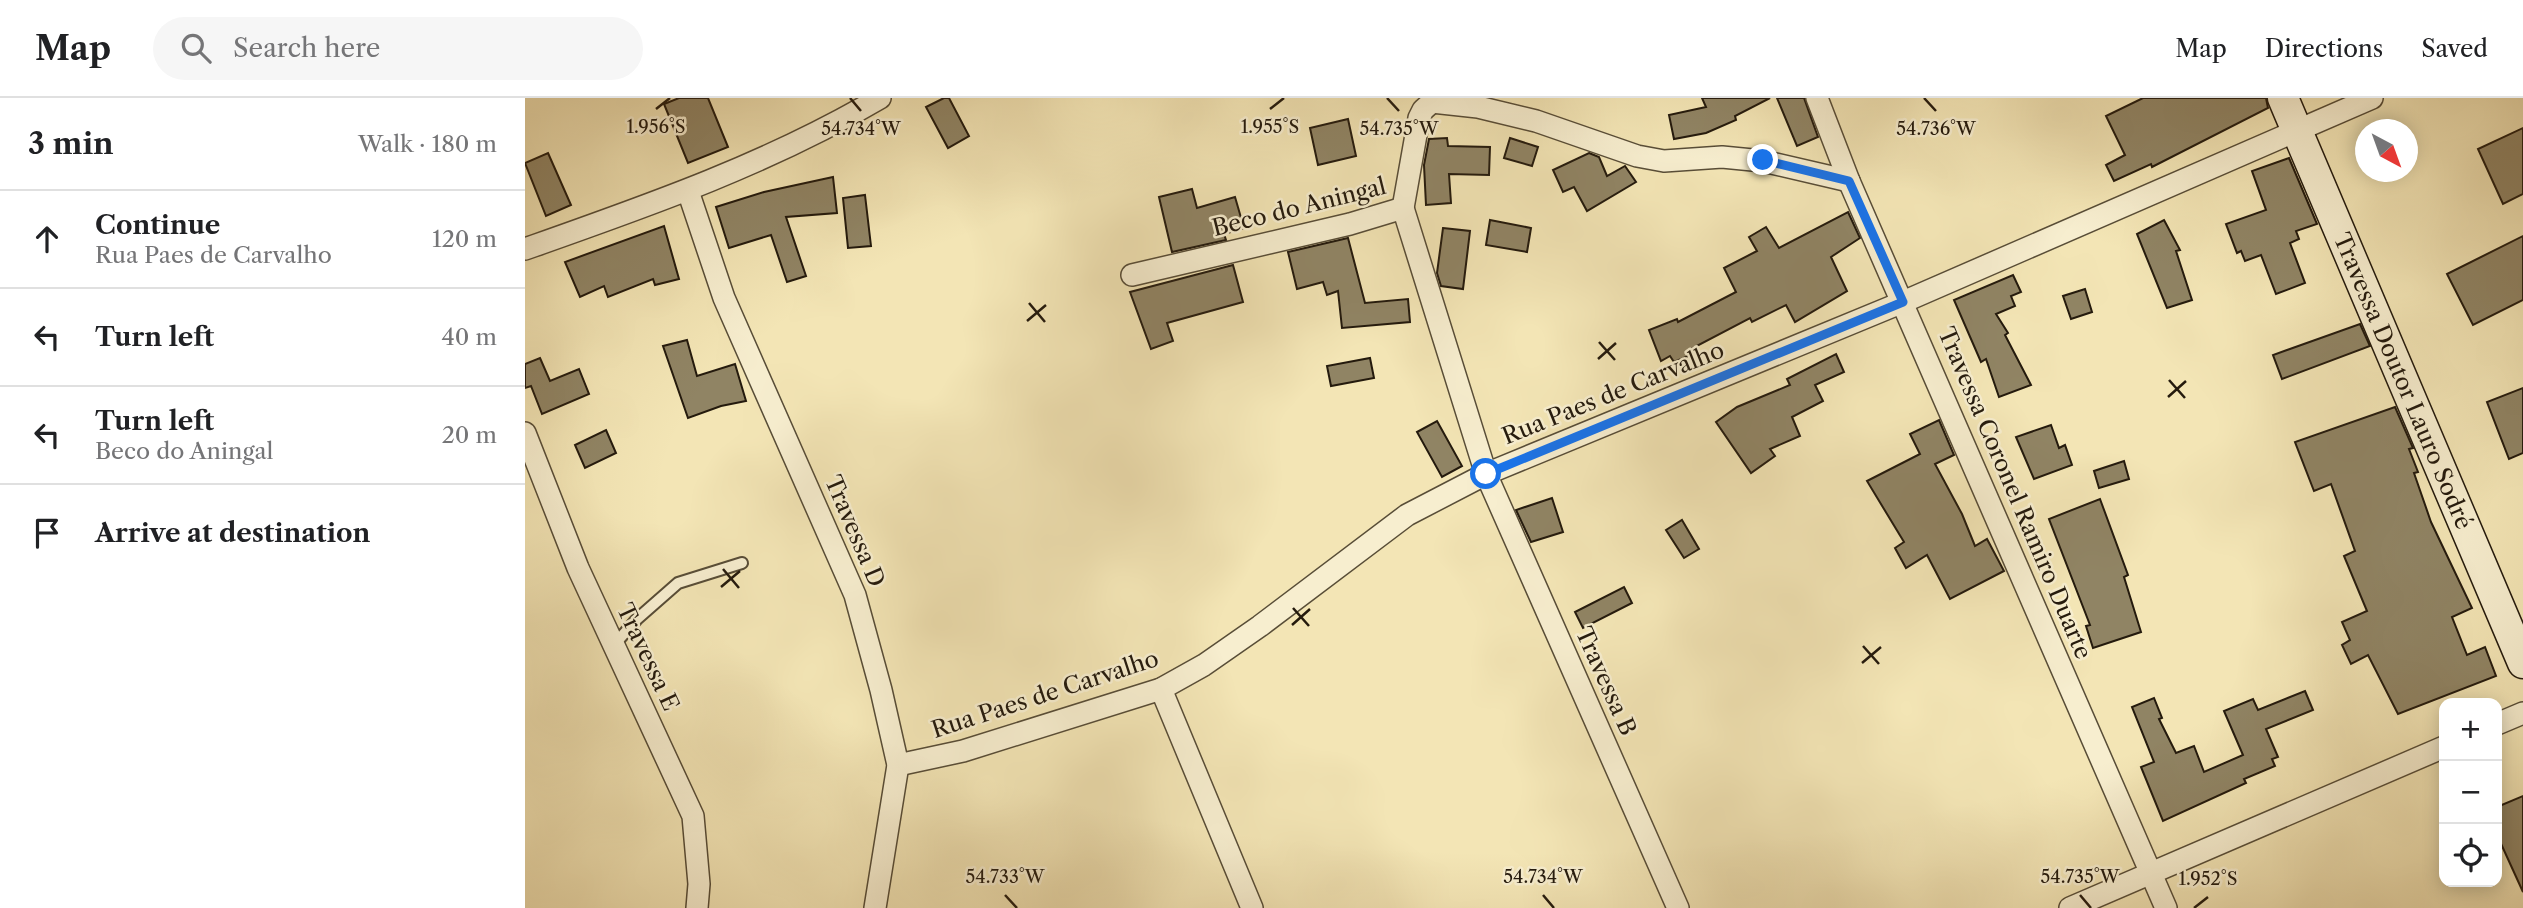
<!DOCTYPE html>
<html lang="en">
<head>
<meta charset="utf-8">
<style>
  body { margin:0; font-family:"Libre Caslon Text",serif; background:#f6f6f6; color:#202124 }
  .controls { position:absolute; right:21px; bottom:21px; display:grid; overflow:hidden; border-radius:14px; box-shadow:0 4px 18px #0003 }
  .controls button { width:63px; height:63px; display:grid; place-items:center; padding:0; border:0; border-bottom:2px solid #e0e0e0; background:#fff; color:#202124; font:35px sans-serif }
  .compass { position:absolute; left:1830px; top:21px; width:63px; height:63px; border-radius:50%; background:#fff; box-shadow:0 4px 18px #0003; rotate:139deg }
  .stop { position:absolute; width:21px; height:21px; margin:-16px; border:5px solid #1a73e8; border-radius:50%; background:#fff }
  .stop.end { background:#1a73e8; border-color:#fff; box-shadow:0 2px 7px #0008 }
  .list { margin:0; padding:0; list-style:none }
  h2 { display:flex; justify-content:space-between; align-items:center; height:91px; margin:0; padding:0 28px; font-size:30px }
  h2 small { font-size:23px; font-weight:400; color:#757577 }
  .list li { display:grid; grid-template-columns:46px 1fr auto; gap:21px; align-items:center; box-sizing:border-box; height:98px; padding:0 28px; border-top:2px solid #e0e0e0 }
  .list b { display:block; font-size:26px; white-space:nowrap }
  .list p { margin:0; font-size:23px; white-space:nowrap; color:#757577 }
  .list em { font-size:23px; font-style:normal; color:#757577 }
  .icon { flex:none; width:38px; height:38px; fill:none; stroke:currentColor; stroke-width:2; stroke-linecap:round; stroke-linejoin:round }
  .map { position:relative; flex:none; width:1998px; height:810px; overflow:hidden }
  header { display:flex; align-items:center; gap:42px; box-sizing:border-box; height:98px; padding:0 35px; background:#fff; border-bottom:2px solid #e0e0e0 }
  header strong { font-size:33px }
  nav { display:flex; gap:38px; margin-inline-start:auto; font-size:24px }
  .search { width:490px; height:63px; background:#f6f6f6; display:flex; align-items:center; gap:18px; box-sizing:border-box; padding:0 24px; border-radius:38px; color:#757577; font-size:26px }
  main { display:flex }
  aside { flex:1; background:#fff }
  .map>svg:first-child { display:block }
</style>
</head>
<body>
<header>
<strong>Map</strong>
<div class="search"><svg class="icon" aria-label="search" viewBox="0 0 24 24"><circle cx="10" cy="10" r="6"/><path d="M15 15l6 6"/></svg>Search here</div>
<nav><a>Map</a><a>Directions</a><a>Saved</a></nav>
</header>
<main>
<aside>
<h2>3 min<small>Walk · 180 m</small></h2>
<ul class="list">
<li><svg class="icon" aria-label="ahead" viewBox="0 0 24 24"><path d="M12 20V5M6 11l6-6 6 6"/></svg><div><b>Continue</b><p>Rua Paes de Carvalho</p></div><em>120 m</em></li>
<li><svg class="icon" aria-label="left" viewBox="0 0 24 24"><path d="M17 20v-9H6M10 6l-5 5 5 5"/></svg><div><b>Turn left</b></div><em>40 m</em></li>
<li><svg class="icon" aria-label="left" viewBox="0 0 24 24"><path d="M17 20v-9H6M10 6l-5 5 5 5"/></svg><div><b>Turn left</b><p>Beco do Aningal</p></div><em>20 m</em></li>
<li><svg class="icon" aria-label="arrive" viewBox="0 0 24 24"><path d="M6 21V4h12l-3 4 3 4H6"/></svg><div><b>Arrive at destination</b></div></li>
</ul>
</aside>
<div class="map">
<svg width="1998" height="810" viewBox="0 0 1998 810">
  <rect width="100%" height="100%" fill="#f3e5b5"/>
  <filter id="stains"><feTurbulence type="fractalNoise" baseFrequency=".00286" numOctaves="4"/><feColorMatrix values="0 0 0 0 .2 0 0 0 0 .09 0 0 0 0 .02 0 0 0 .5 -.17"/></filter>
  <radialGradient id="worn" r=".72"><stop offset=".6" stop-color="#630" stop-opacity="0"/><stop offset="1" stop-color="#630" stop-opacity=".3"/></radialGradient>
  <g fill="#908464" stroke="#241a0d" stroke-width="2">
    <path d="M154,0H183L203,49L163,65L139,6Z"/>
    <path d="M419,0H424L444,38L423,50L401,9Z"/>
    <path d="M1177,0H1245L1210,18L1211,22L1181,35L1149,41L1144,17L1181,9Z"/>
    <path d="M1252,0H1279L1293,39L1272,48Z"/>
    <path d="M1618,0H1741L1743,10L1627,69L1626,66L1589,83L1581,67L1600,57L1581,18Z"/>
    <path d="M823,21L831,58L793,67L785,30Z"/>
    <path d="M1998,30V96L1978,106L1953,51Z"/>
    <path d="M922,40L923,48L965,49L964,77L924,76L926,105L901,107L899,67L904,41Z"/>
    <path d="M985,40L1013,49L1007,68L979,60Z"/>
    <path d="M23,55L46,107L21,118L0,65Z"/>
    <path d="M1064,55L1074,59L1082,78L1100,68L1111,84L1062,113L1049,89L1038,94L1028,72Z"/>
    <path d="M1764,60L1792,126L1771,133L1774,141L1765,145L1780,185L1751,196L1736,157L1720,163L1716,153L1712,155L1701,126L1741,112L1727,73Z"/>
    <path d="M308,79L312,115L261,119L281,178L262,184L246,137L204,150L191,109L239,94Z"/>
    <path d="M667,91L672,110L710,99L719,130L699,136L701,142L647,154L634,99Z"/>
    <path d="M340,97L346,148L323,150L318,100Z"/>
    <path d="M1323,114L1335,140L1306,159L1322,193L1270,224L1261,207L1227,224L1225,220L1164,252L1166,257L1149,264L1145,258L1136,263L1124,232L1152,221L1153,224L1211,194L1199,170L1232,153L1224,139L1241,129L1254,150Z"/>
    <path d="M965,122L1006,130L1002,154L961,147Z"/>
    <path d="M1639,122L1655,152L1651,153L1667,202L1642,210L1612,136Z"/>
    <path d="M139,128L154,181L130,187L128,181L83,199L79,188L55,199L40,164Z"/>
    <path d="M918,130L945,133L938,191L916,188L912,175Z"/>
    <path d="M1998,138V202L1948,227L1922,176Z"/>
    <path d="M823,140L840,205L883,201L885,224L817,230L813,193L802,197L798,184L772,191L763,154Z"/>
    <path d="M708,167L718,204L642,225L648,243L626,251L605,194Z"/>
    <path d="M1488,177L1496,194L1486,198L1490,208L1471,216L1483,235L1480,237L1506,287L1474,299L1461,261L1456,264L1429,202Z"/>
    <path d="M1560,191L1567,214L1546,221L1538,198Z"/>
    <path d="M1835,226L1845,248L1757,281L1748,257Z"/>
    <path d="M162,242L172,278L210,266L221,303L196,308L163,320L138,248Z"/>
    <path d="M1311,256L1319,274L1290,287L1298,303L1267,319L1275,338L1245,351L1250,358L1226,375L1191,324L1212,309L1265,287L1262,281Z"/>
    <path d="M15,260L25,283L54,271L64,296L17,316L6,288L0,290V266Z"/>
    <path d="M845,260L849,280L806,288L802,268Z"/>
    <path d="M1998,290V355L1984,361L1962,304Z"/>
    <path d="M1870,309L1888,350L1884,351L1893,374L1889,375L1906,424L1947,510L1927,519L1942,557L1960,549L1971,578L1873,616L1843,557L1826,566L1817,547L1825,542L1817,524L1842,513L1819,458L1830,453L1806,386L1789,393L1770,344Z"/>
    <path d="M1414,322L1429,357L1410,366L1437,416L1450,448L1462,441L1479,473L1425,501L1402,457L1381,470L1370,450L1379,444L1342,383L1395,356L1385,336Z"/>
    <path d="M912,323L937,368L917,379L892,334Z"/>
    <path d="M1526,327L1534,350L1540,347L1547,367L1509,381L1491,339Z"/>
    <path d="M81,332L91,355L60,370L50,347Z"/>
    <path d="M1599,363L1604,381L1574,390L1569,373Z"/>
    <path d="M1027,400L1038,434L1006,444L991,412Z"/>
    <path d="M1575,401L1603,477L1599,479L1616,534L1568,550L1561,528L1565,527L1524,421Z"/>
    <path d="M1157,422L1174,451L1159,460L1141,432Z"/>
    <path d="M1099,489L1107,505L1058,530L1050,514Z"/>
    <path d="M1780,593L1788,612L1741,631L1753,659L1747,661L1750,668L1719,681L1721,685L1638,723L1616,669L1629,664L1607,609L1629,600L1637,620L1634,621L1651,655L1669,648L1679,674L1718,657L1699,613L1728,601L1733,612Z"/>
    <path d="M1998,698V794L1972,737V709Z"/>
  </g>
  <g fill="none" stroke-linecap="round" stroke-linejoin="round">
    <defs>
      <path id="lane" d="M89,547L112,521L153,485L217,465"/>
      <g id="street">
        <path d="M1292,0L1324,83L1641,810"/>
        <path d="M163,93L199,200L330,497L356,592L373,667L350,810"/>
        <path d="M878,110L961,376L1153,810"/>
        <path d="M878,110L894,20L898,12L907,4L953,9L1011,23L1112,58L1139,63L1197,59L1238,63L1324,83"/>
        <path d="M0,151C122,108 243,66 355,0"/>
        <path d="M607,177L825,126L878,110"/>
        <path d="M0,335L53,470L168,718L174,786L172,810"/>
        <path d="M636,591L727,810"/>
        <path d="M1972,626L1998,615"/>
        <path d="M373,667L438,653L636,591L679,567L735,528L882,417L961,376L1378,204L1847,0"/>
        <path d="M1545,810L1919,649"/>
      </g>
      <path id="secondary" d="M1758,0L1998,565"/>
    </defs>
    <use href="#lane" stroke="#584d37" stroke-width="14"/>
    <use href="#street" stroke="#584d37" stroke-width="24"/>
    <use href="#secondary" stroke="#241a0d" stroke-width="33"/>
    <use href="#lane" stroke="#f7eecf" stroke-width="10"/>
    <use href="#street" stroke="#f7eecf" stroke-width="21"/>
    <use href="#secondary" stroke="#f7eecf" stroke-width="30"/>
  </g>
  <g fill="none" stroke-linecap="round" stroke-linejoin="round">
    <path stroke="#1a73e8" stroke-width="9" d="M961,376L1378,204L1324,83L1238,62"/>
  </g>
  <path fill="none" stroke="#241a0d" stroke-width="2.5" d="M325,0L336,13M862,0L874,13M1399,0L1411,13M131,11L145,0M745,11L759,0M504,205L520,224M502,223L521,207M1074,244L1090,262M1073,261L1091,245M1644,282L1660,300M1643,299L1661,283M198,471L214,490M196,489L215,473M768,510L784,528M767,527L785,511M1338,548L1354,566M1337,565L1356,549M480,797L492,810M1018,797L1029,810M1555,797L1566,810M1669,810L1683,799"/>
  <g text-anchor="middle" stroke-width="5" stroke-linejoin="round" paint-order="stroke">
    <g font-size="23" fill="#241a0d" stroke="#f7eecf">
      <text transform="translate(774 109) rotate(-14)" y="8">Beco do Aningal</text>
      <text transform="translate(1878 283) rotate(67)" y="8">Travessa Doutor Lauro Sodré</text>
      <text transform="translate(1088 295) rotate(-22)" y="8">Rua Paes de Carvalho</text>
      <text transform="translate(1490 395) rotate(67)" y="8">Travessa Coronel Ramiro Duarte</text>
      <text transform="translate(330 433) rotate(67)" y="8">Travessa D</text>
      <text transform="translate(123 559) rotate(65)" y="8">Travessa E</text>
      <text transform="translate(1081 583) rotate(66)" y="8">Travessa B</text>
      <text transform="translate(520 596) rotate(-18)" y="8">Rua Paes de Carvalho</text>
    </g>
  </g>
  <g font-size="18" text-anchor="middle" fill="#241a0d" stroke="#f7eecf" stroke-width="5" stroke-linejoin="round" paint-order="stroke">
    <text x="131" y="35">1.956°S</text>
    <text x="745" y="35">1.955°S</text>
    <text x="1411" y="37">54.736°W</text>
    <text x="336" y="37">54.734°W</text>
    <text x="874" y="37">54.735°W</text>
    <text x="480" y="785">54.733°W</text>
    <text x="1018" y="785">54.734°W</text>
    <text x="1555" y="785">54.735°W</text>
    <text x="1683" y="787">1.952°S</text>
  </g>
  <rect width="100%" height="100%" filter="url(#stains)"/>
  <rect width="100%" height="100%" fill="url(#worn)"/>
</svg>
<div class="controls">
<button>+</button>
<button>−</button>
<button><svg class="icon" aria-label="locate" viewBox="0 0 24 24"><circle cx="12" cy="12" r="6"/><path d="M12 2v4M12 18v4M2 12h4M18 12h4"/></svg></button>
</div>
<svg class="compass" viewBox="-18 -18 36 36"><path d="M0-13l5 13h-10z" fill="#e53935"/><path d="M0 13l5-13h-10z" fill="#757577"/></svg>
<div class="stop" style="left:961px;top:376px"></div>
<div class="stop end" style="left:1238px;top:62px"></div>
</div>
</main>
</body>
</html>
